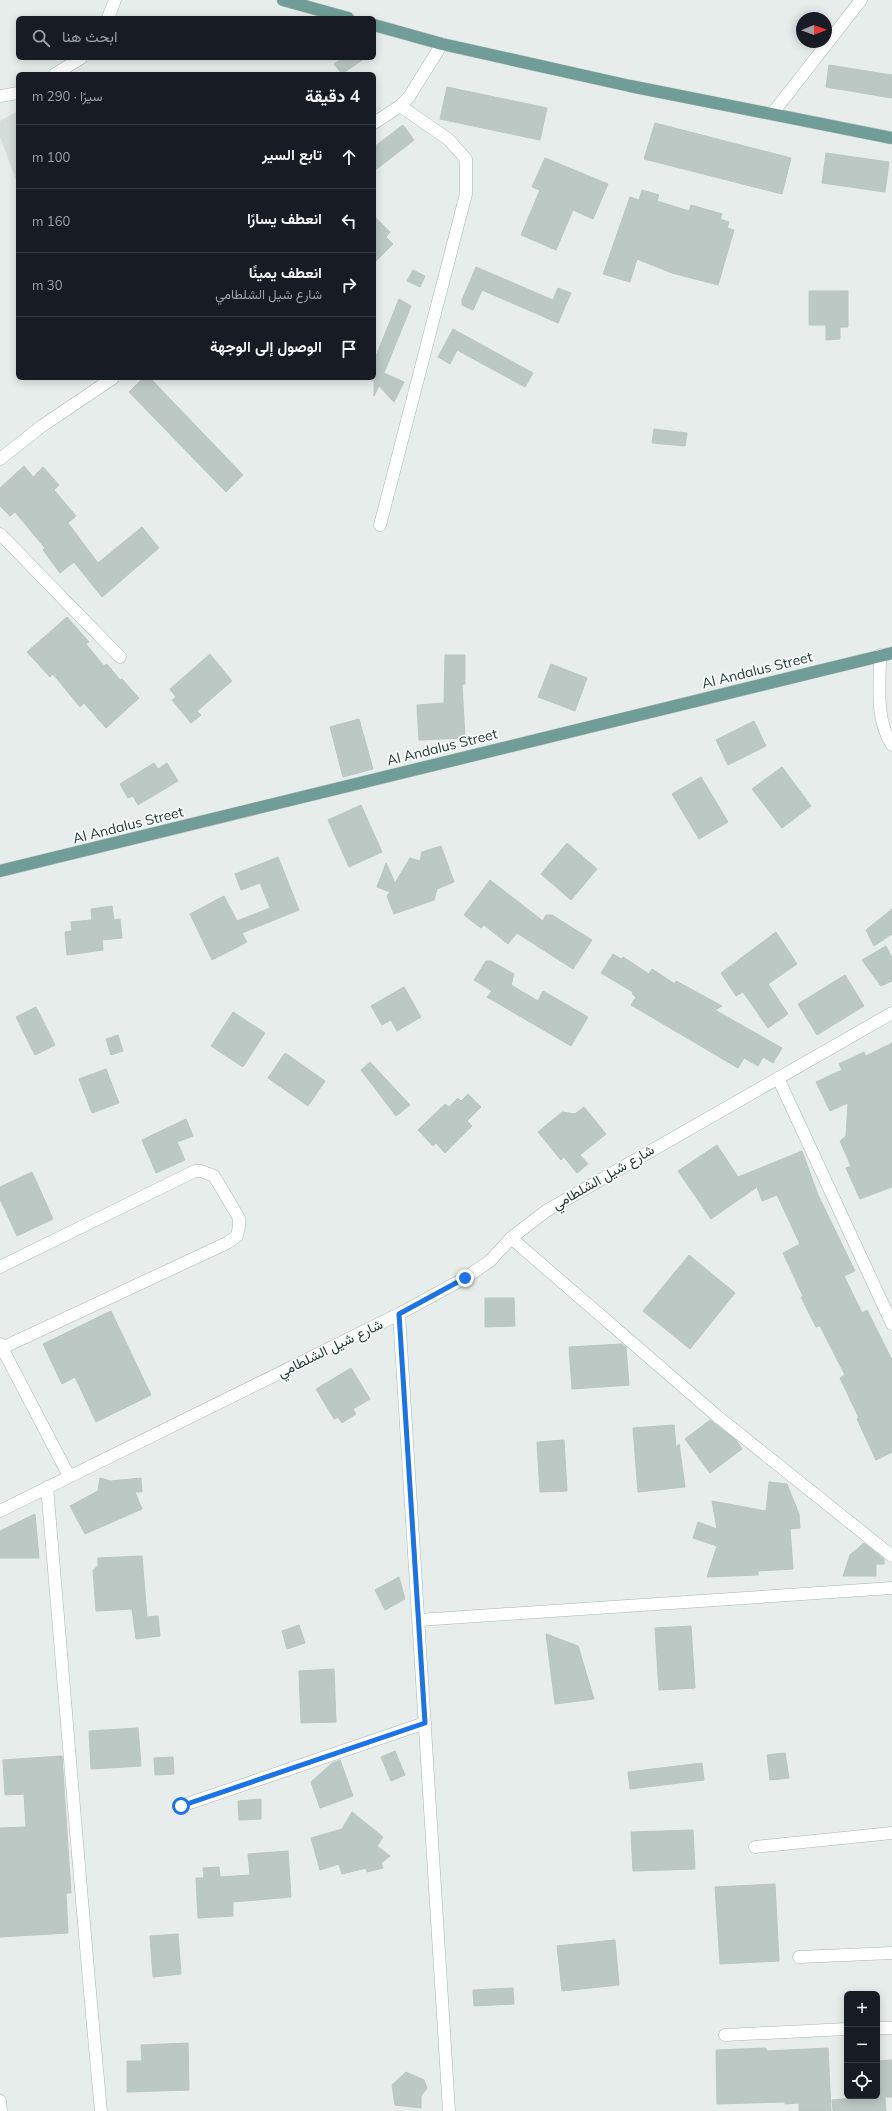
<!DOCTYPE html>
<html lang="ar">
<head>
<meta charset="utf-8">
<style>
  body { margin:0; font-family:Mulish,Vazirmatn,sans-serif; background:#20242c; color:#f1f3f6; direction:rtl }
  .controls { position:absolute; right:12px; bottom:12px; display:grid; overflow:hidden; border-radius:6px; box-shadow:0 2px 10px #0003 }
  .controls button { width:36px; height:36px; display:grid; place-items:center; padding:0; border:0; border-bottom:1px solid #363941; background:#171b24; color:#f1f3f6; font:20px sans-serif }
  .compass { position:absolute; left:796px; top:12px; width:36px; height:36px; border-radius:50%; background:#171b24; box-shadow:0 2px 10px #0003; rotate:89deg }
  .stop { position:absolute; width:12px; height:12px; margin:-9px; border:3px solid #1a73e8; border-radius:50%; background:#fff }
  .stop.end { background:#1a73e8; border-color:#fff; box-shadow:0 1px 4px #0008 }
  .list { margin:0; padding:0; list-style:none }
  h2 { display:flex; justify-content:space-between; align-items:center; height:52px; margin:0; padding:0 16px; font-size:17px }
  h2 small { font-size:13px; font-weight:400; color:#9ea1a6 }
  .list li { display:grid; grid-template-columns:26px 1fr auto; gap:12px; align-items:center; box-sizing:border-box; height:64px; padding:0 16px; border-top:1px solid #363941 }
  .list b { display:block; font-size:15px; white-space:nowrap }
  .list p { margin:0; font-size:13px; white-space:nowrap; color:#9ea1a6 }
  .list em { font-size:13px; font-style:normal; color:#9ea1a6 }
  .icon { flex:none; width:22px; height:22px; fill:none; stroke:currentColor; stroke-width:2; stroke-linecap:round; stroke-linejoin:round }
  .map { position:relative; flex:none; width:892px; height:2111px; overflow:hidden; direction:ltr }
  .search { position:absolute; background:#171b24; box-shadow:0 2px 10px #0003; left:16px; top:16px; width:360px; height:44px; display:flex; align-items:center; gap:10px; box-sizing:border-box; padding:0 14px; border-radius:6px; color:#9ea1a6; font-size:15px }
  .panel { position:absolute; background:#171b24; box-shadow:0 2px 10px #0003; left:16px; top:72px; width:360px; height:308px; border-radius:6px; direction:rtl }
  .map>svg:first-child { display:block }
</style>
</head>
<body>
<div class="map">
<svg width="892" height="2111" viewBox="0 0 892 2111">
  <rect width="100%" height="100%" fill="#e6edeb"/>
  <path fill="#d4ddda" d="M18,111V185L0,137V121Z"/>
  <g fill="#bcc8c4" stroke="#b9c6c2">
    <path d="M343,58H365L342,74L334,64Z"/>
    <path d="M829,65L892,75V98L826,87Z"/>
    <path d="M447,87L547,108L540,140L440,119Z"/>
    <path d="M655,123L791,158L782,194L644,159Z"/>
    <path d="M403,125L414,140L374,171V147Z"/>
    <path d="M826,153L889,162L885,192L822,183Z"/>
    <path d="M545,158L608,184L593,219L573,210L556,250L521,235L540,190L532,187Z"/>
    <path d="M642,190L659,195L657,201L689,211L691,205L722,214L720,219L729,222L727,228L734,230L718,285L672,273L637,259L630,282L603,274L630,197L639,200Z"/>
    <path d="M374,216L390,232L386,237L393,244L374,263Z"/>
    <path d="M476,267L553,300L558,288L571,293L558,323L482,290L473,310L462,305V300Z"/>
    <path d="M413,270L425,276L420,287L407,281Z"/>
    <path d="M809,291H848V327H840V339L826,340V325H809Z"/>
    <path d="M399,299L411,306L384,373L404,382L394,402L379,386L374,396V361Z"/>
    <path d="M453,329L533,373L525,387L457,350L450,364L438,357Z"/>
    <path d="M143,378H150L243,475L226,492L129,392Z"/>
    <path d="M654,429L687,433L685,446L652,443Z"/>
    <path d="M24,466L33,477L43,467L59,485L54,490L76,516L68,523L98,563L142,527L159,548L102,597L74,562L60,573L43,550L45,548L15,512L10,516L0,506V488Z"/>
    <path d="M67,617L89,642L86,644L104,666L107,664L120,680L122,679L139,698L106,728L84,703L80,707L53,674L50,677L27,652Z"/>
    <path d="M210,654L232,681L197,711L201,715L191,723L172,700L176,697L170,689Z"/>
    <path d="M445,655H465V684H462L465,738L419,740L417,705L444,703Z"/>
    <path d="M551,664L587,678L575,711L538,697Z"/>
    <path d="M359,719L373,769L343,777L330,727Z"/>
    <path d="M754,721L766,746L728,765L716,740Z"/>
    <path d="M154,763L158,769L167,763L178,781L138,805L133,796L128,798L120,784Z"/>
    <path d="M782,767L811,806L782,828L752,789Z"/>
    <path d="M701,777L728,822L699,839L672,794Z"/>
    <path d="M361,805L382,852L349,867L328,820Z"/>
    <path d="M567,843L597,869L571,900L541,874Z"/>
    <path d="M441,846L454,882L437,889L434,900L394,914L387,896L390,892L377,887L386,863L395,883L410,858L420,861L422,852Z"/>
    <path d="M278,857L299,910L242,933L247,942L212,960L190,914L224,896L237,921L270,908L260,883L241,890L235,874Z"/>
    <path d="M490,880L543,921L546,915H552L592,940L573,969L517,933L508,944L484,925L481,928L464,915Z"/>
    <path d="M112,906L114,920L120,919L122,938L102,940L103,950L67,955L65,932L72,931L71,922L92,920L91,909Z"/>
    <path d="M892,909V934L874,946L866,930Z"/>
    <path d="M776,932L797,964L768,984L788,1014L768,1028L743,992L736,996L721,973Z"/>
    <path d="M886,946L892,958V981L881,986L862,960Z"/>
    <path d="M613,954L621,959L623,957L649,974L652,969L675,984L676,981L722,1006L715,1010L782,1048L773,1063L763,1057L758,1066L744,1058L738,1068L631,1005L636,997L632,994L633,992L601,973Z"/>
    <path d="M486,961H491L514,974L511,985L538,1001L543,991L588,1017L571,1046L487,997L492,991L474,980Z"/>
    <path d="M845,975L864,1006L817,1035L798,1004Z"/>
    <path d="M404,987L421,1017L397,1031L391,1020L382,1025L371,1006Z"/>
    <path d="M36,1007L55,1045L35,1055L16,1017Z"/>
    <path d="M233,1012L265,1033L243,1067L211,1046Z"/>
    <path d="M118,1035L123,1051L111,1055L106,1039Z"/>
    <path d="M892,1043V1187L860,1199L846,1168L851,1166L840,1141L846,1136L848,1103L830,1111L816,1082L842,1070L839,1064L864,1052L866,1056Z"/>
    <path d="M285,1053L325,1081L308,1106L268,1078Z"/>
    <path d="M370,1062L410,1105L396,1116L361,1070Z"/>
    <path d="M106,1069L119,1103L92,1113L79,1079Z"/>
    <path d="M468,1094L481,1107L467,1121L472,1126L445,1153L436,1143L433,1146L418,1130L445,1104L449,1107L458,1098L461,1101Z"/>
    <path d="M584,1107L606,1134L580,1155L588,1164L577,1173L564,1157L561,1160L538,1132L562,1112L575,1114Z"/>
    <path d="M186,1119L193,1136L177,1142L185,1160L156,1173L142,1140Z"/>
    <path d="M717,1145L738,1177L802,1151L818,1195L855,1271L844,1276L862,1313L867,1310L892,1360V1452L876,1460L857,1419L859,1418L840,1378L845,1375L820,1326L816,1327L801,1297L803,1296L783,1253L800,1244L777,1195L762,1201L757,1187L711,1219L678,1171Z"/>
    <path d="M32,1172L53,1219L17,1236L0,1199V1187Z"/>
    <path d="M689,1255L735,1293L690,1349L643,1311Z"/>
    <path d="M485,1298H514L515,1326L485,1327Z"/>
    <path d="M111,1311L151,1395L96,1422L75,1377L62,1384L43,1344Z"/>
    <path d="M622,1344L626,1347L629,1385L572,1389L569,1347Z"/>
    <path d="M351,1368L370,1399L353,1409L356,1414L342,1423L338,1417L334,1419L316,1389Z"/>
    <path d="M710,1420L736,1440L742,1449L710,1473L685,1439Z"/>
    <path d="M674,1425L676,1447L679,1444L685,1487L638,1492L633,1428Z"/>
    <path d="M564,1440L567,1491L540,1492L537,1442Z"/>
    <path d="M100,1478L111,1481L141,1478L142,1492H135L142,1509L85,1534L70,1506L98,1491Z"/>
    <path d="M769,1482L787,1484L799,1514L800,1528L790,1529L793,1569L758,1571V1575L707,1577L717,1546L693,1538L698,1522L717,1529L712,1501L766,1511Z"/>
    <path d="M35,1514L39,1558H0V1531Z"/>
    <path d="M864,1543L884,1559V1564H876V1576H843L850,1555Z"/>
    <path d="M142,1556L147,1617L158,1616L160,1636L136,1639L132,1609L96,1611L93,1570L98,1566V1558Z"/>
    <path d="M399,1577L405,1599L385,1610L375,1590Z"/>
    <path d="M299,1625L305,1643L287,1649L282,1631Z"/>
    <path d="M691,1626L695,1688L659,1690L655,1628Z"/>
    <path d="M546,1634L578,1646L594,1699L555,1704Z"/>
    <path d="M334,1669L336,1722L301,1723L299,1671Z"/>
    <path d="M138,1728L141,1766L91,1769L89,1731Z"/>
    <path d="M395,1751L405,1775L391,1781L381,1757Z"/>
    <path d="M785,1753L789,1778L770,1780L767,1755Z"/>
    <path d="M62,1756L71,1893H66L68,1933L0,1937V1828L26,1827L24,1794L5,1795L3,1760Z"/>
    <path d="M173,1757L174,1774L155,1775L154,1758Z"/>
    <path d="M340,1760L353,1796L320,1808L311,1782L332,1763Z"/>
    <path d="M702,1763L704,1780L630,1789L628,1772Z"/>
    <path d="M261,1799V1819L239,1820L238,1801Z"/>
    <path d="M352,1812L383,1837L377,1846L390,1856L381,1863L383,1868L367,1872L366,1868L342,1874L339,1864L320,1870L311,1838L342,1829Z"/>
    <path d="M693,1830L695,1869L633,1871L631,1832Z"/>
    <path d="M288,1851L291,1897L233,1902V1916L198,1918L196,1878H204L203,1868L219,1867L220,1877L250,1875L248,1854Z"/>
    <path d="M775,1884L779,1961L720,1964L715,1887Z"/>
    <path d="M178,1934L181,1974L153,1977L150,1936Z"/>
    <path d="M615,1940L619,1985L562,1991L557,1946Z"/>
    <path d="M513,1988L514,2004L474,2006L473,1990Z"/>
    <path d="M188,2043L189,2090L127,2092V2061H142L141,2045Z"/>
    <path d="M766,2048V2051L828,2048L831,2111H799V2103L785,2104V2102L717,2104L716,2050Z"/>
    <path d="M892,2060V2097H885L886,2111H833L832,2100L877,2096V2061Z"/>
    <path d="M406,2072L424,2080L427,2088L421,2096V2108L395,2105L392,2085Z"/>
  </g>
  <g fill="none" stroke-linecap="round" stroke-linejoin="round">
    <defs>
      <g id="minor">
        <path d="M108,18L115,0"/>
        <path d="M55,74L81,58"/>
        <path d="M0,96L18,93"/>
        <path d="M772,114L861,0"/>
        <path d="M374,123L400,106L409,97L442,44"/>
        <path d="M0,459L42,426L113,378"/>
        <path d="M380,525L466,194V159L448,139L400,106"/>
        <path d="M0,534L120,657"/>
        <path d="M880,655C880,685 875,719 892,745"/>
        <path d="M778,1078L892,1324"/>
        <path d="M511,1238L717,1416L892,1556"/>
        <path d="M0,1267L195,1171H201L214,1176L239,1218V1226L237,1236L227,1243L2,1348"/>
        <path d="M399,1314L449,2111"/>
        <path d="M0,1344L69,1476"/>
        <path d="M47,1487C65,1695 81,1903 101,2111"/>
        <path d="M0,1511L399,1314L465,1278L490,1261L511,1238L546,1211L892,1013"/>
        <path d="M419,1620L892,1588"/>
        <path d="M181,1806L425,1723"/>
        <path d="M755,1847L892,1833"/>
        <path d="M799,1957L892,1953"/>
        <path d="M877,2028H892"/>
        <path d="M725,2035L847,2029"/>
        <path d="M0,2101L1,2111"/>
      </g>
      <g id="major">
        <path d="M283,0L348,18"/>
        <path d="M374,25L442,44L630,86L892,138"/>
        <path d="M0,871L892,653"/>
      </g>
    </defs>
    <use href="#minor" stroke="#a9b5b2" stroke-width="13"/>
    <use href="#major" stroke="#c3c9c8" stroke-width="13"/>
    <use href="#minor" stroke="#fff" stroke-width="12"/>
    <use href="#major" stroke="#709d97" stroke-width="12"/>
  </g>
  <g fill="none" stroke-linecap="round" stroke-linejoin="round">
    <path stroke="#1a73e8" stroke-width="5" d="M181,1806L425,1723L399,1314L465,1278"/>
  </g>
  <g text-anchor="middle" stroke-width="3.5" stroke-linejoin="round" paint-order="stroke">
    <g font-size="14" fill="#273d3a" stroke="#f7faf9">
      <text transform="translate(757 670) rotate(-14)" y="5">Al Andalus Street</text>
      <text transform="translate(442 747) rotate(-14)" y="5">Al Andalus Street</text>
      <text transform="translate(128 825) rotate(-14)" y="5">Al Andalus Street</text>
      <text transform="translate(603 1177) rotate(-30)" y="5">شارع شيل الشلطامي</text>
      <text transform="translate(330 1348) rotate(-26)" y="5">شارع شيل الشلطامي</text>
    </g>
  </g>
</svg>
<div class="controls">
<button>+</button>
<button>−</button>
<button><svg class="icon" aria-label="locate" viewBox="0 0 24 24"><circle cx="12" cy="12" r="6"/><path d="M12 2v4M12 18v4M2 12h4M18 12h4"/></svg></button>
</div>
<svg class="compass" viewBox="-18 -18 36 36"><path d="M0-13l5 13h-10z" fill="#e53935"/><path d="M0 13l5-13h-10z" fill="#9ea1a6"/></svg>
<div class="stop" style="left:181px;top:1806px"></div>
<div class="stop end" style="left:465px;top:1278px"></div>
<div class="search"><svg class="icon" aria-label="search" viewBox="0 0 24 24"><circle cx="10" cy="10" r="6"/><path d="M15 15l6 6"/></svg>ابحث هنا</div>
<section class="panel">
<h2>4 دقيقة<small>سيرًا · 290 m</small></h2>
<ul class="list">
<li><svg class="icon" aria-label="ahead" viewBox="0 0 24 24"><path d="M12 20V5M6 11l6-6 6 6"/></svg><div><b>تابع السير</b></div><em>100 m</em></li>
<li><svg class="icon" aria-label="left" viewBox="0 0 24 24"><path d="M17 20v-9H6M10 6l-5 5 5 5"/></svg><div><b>انعطف يسارًا</b></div><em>160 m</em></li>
<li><svg class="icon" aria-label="right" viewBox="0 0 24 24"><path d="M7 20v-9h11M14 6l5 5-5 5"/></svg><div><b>انعطف يمينًا</b><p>شارع شيل الشلطامي</p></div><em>30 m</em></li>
<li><svg class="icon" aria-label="arrive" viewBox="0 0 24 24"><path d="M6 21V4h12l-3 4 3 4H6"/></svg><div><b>الوصول إلى الوجهة</b></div></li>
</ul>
</section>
</div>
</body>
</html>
